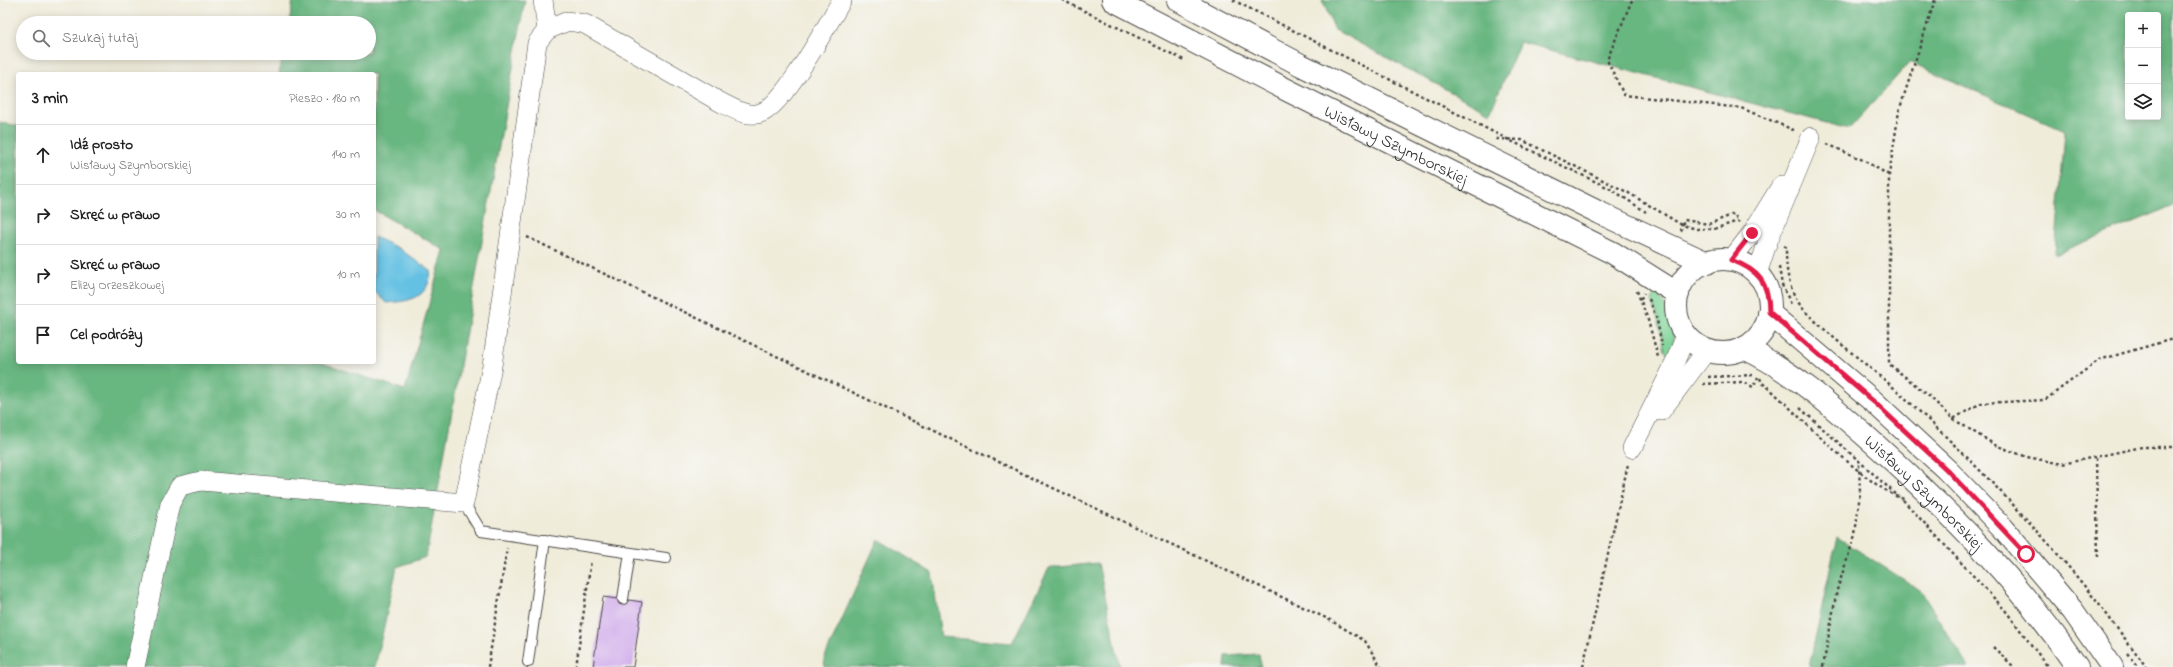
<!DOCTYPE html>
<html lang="pl">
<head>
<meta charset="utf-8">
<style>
  body { margin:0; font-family:"Indie Flower",sans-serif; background:#f2f2f2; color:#222 }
  .controls { position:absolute; right:12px; top:12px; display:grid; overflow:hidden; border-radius:4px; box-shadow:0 2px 10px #0003 }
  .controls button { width:36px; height:36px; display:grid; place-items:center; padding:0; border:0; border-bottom:1px solid #e0e0e0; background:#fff; color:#222; font:20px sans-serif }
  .stop { position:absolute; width:12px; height:12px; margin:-9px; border:3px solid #e11d48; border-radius:50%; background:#fff }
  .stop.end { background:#e11d48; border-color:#fff; box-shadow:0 1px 4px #0008 }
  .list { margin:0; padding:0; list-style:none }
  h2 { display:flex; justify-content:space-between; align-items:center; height:52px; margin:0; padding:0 16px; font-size:17px }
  h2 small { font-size:13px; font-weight:400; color:#767676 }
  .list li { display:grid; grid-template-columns:26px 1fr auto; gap:12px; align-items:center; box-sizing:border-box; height:60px; padding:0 16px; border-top:1px solid #e0e0e0 }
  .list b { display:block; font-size:15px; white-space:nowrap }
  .list p { margin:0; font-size:13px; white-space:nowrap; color:#767676 }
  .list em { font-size:13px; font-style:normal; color:#767676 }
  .icon { flex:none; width:22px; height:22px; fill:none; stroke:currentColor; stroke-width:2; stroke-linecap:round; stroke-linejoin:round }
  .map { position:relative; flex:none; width:2173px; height:667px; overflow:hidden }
  .search { position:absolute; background:#fff; box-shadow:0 2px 10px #0003; left:16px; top:16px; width:360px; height:44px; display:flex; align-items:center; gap:10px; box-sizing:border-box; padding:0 14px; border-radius:22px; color:#767676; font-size:15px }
  .panel { position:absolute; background:#fff; box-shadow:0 2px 10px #0003; left:16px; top:72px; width:360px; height:292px; border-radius:4px }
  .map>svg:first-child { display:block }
</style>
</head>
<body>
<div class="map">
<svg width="2173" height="667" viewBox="0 0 2173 667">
  <rect width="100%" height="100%" fill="#f6f6f2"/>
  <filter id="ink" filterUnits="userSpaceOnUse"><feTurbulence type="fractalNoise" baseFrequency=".025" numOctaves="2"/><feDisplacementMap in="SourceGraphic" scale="8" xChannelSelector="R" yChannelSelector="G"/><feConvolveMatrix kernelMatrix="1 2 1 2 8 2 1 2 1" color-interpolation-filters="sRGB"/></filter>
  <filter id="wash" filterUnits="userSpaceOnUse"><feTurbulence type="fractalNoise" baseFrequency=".012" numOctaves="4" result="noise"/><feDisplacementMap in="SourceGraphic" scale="16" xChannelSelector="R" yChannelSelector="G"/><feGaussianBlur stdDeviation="0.9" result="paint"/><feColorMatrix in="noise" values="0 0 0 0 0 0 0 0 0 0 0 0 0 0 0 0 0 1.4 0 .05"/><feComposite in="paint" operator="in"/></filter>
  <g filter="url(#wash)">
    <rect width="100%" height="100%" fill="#f0ecda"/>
    <path fill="#7fd497" stroke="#558061" d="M1655,291C1669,309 1680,333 1669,355L1665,351L1659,322L1652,301Z"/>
    <g fill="#67b680" stroke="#497056" fill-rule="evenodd">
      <path d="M293,0H525L426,557L397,567L375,667H0V122L18,126V362H320L405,390L444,250L374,210V74H279L283,53H369V23H289Z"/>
      <path d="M1322,0H2173V206L2055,254L2065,131L1910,62L1849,129L1520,42L1490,113L1335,30ZM2128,15H2158V117H2128Z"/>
      <path d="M1837,537L1920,590L1969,667H1809Z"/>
      <path d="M878,539L932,573L941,637L1012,643L1049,568L1098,563L1120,667H825L824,659Z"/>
      <path d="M1259,654L1261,667H1225L1226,656Z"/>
    </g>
    <path fill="#65c1e3" stroke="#487687" d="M374,237L398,248L431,271C428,299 411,301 386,303L374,291Z"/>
    <g id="blocks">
      <path fill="#cda4ec" d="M603,597L617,599L619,604L622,605L629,600L642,602L633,667H593Z"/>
    </g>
  </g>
  <g filter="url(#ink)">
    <use href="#blocks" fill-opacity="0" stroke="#494845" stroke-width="1"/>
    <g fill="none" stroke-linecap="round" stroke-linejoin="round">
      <defs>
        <g id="lane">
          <path d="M464,503L481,531L666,558"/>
          <path d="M623,599L630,553"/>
          <path d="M528,662L545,540"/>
        </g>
        <g id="street">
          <path d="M547,30L568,21L585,24L720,102C732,108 749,119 763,112C786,101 827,25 842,0"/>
          <path d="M1731,260L1752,233L1781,186"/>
          <path d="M1757,274L1768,241L1811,137"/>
          <path d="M1661,411L1707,350"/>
          <path d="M1632,448L1672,369L1686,335"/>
          <path d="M135,667L170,504L180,486L201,481L464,503L492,366L537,43L547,30L543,0"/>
        </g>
        <g id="secondary">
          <path id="s1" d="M1113,0L1289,91L1613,253L1678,294"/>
          <path d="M1178,0L1301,65L1600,213L1707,263"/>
          <circle cx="1723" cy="306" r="47"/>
          <path d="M1769,313L1874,402L1947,470L2003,528L2073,611L2112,667"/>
          <path id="s2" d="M1744,348C1795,372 1836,410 1878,447C1952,514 2021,584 2077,667"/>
        </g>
      </defs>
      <use href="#lane" stroke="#494845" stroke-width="12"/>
      <use href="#street" stroke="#494845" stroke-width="20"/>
      <use href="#secondary" stroke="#494845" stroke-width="24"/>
      <g stroke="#494845" stroke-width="2.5" stroke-dasharray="3 3" stroke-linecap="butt">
        <path d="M1062,0L1184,60"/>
        <path d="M1233,0L1509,140L1611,189L1646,212"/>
        <path d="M1632,0L1607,60L1624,95L1741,108L1796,131"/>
        <path d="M1935,0L1899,111L1889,175V364L1928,395L1953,419L1981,403L2045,400L2099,360L2173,339"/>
        <path d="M1496,139L1522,140L1627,192L1682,225L1697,229H1714L1738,221"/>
        <path d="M1827,144L1863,160L1889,175"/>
        <path d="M1681,231L1684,220L1709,224L1734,214L1739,223"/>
        <path d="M527,237L1330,620L1365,641L1381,667"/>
        <path d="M1784,246L1786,247C1786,266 1787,283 1797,300C1803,311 1814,320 1823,328C1849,352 1878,373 1904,397C1977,465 2047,536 2108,616C2120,633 2134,649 2146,667"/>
        <path d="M1779,267L1782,285L1792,306"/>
        <path d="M1637,291L1648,320L1658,357"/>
        <path d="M1641,299L1644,293"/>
        <path d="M1649,299L1657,320L1662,346"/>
        <path d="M1708,377L1755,375"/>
        <path d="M1760,378L1762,383L1769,388C1796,413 1873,493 1905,499"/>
        <path d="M1703,384L1743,382L1753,387L1758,377"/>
        <path d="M1800,408L1899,497"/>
        <path d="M1953,419L1995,445L2027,457L2062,464L2142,447H2173"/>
        <path d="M2096,458L2098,559"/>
        <path d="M1903,500L2005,610L2048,667"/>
        <path d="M1993,647L2014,667"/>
        <path d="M2127,653L2138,667"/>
        <path d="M488,667L507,548"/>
        <path d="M576,667L591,560"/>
        <path d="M1583,667L1628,464"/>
        <path d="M1823,667L1837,590L1855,535L1860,493L1859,463"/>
      </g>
      <use href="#lane" stroke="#fff" stroke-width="10"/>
      <use href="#street" stroke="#fff" stroke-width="19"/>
      <use href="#secondary" stroke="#fff" stroke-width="22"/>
    </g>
  </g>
  <g fill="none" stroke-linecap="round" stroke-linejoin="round" filter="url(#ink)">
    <path stroke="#e11d48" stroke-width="5" d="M1752,233L1731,260C1759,270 1769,283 1769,312L1874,402L1947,470L2026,554"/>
  </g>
  <g text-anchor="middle" stroke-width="4" stroke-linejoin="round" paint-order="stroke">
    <g font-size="17" fill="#2b2b2b" stroke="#f6f6f2">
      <text dy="6" stroke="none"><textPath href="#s1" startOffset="318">Wisławy Szymborskiej</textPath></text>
      <text dy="6" stroke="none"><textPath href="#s2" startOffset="232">Wisławy Szymborskiej</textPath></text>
    </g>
  </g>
</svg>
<div class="controls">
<button>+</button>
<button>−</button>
<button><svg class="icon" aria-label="layers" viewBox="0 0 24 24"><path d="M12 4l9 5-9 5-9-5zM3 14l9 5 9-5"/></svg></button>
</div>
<div class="stop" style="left:2026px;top:554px"></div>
<div class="stop end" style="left:1752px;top:233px"></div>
<div class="search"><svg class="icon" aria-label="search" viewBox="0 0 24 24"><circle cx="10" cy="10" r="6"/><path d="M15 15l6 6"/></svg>Szukaj tutaj</div>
<section class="panel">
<h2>3 min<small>Pieszo · 180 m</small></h2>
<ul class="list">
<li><svg class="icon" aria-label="ahead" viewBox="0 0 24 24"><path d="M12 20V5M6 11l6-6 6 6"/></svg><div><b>Idź prosto</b><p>Wisławy Szymborskiej</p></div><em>140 m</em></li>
<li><svg class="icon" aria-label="right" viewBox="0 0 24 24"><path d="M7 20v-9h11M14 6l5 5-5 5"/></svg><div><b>Skręć w prawo</b></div><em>30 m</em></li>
<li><svg class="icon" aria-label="right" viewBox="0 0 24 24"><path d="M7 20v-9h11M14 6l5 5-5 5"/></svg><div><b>Skręć w prawo</b><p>Elizy Orzeszkowej</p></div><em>10 m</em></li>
<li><svg class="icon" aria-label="arrive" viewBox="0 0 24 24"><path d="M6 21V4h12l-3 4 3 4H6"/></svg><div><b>Cel podróży</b></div></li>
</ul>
</section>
</div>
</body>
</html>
